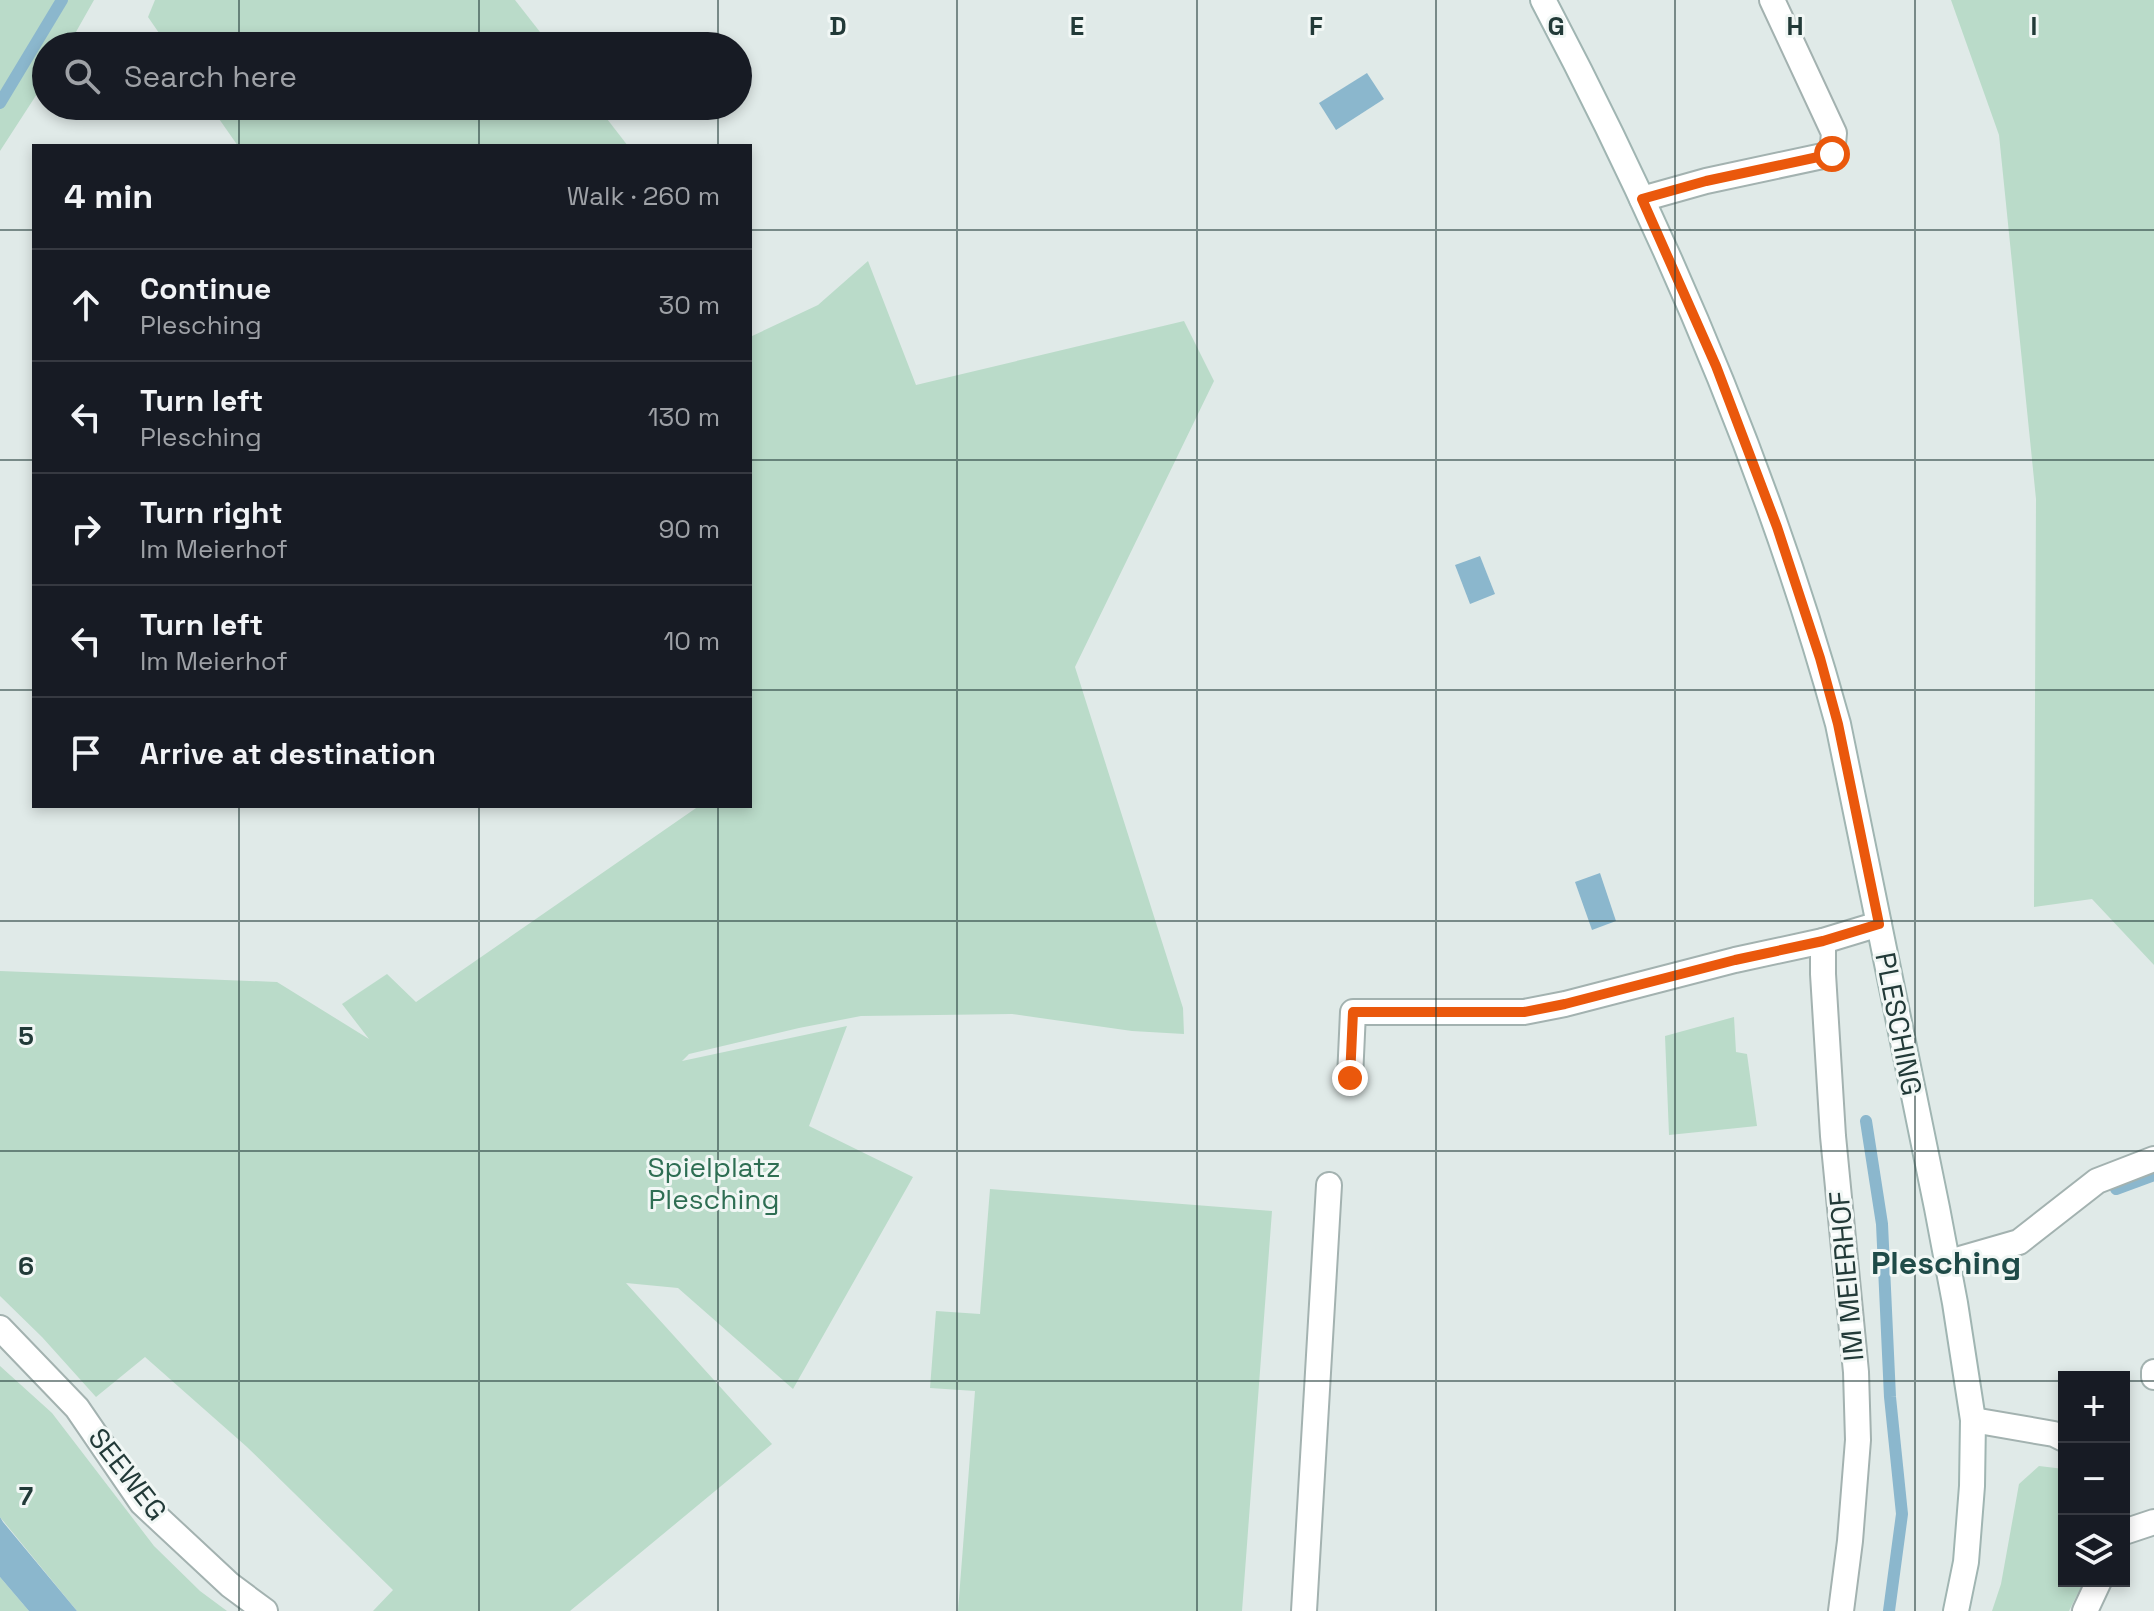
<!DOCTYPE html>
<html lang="en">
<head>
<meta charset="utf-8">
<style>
  body { margin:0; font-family:"Space Grotesk",sans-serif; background:#242831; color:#f1f3f6 }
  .controls { position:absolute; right:24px; bottom:24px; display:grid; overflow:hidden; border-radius:0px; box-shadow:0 4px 12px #0003 }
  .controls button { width:72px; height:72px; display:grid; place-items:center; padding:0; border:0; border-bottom:2px solid #363941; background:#171b24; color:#f1f3f6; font:40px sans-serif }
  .stop { position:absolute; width:24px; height:24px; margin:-18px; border:6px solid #ea580c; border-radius:50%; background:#fff }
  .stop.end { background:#ea580c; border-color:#fff; box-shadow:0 2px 8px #0008 }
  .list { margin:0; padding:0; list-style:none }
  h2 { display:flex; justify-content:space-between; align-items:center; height:104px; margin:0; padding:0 32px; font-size:34px }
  h2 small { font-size:26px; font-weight:400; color:#9ea1a6 }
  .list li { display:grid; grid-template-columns:52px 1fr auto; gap:24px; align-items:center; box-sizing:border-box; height:112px; padding:0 32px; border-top:2px solid #363941 }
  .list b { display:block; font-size:30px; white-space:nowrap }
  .list p { margin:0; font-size:26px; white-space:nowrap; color:#9ea1a6 }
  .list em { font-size:26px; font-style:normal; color:#9ea1a6 }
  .icon { flex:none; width:44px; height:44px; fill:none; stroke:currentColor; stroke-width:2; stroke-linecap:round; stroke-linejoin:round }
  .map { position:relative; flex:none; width:2154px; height:1611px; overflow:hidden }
  .search { position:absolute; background:#171b24; box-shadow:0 4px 12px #0003; left:32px; top:32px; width:720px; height:88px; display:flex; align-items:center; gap:20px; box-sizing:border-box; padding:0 28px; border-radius:44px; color:#9ea1a6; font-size:30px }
  .panel { position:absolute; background:#171b24; box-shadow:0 4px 12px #0003; left:32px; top:144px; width:720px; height:664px; border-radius:0px }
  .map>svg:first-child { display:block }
</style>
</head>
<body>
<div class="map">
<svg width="2154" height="1611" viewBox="0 0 2154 1611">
  <rect width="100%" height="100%" fill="#e0eae8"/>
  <g fill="#badbc9">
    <path d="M0,0H94L68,46H46V80L0,151Z"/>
    <path d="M155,0H515L551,46H168L148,17Z"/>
    <path d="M1951,0H2154V965L2092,899L2034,907L2036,499L1999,135Z"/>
    <path d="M210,106H597L628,146H238Z"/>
    <path d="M868,261L916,385L1184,321L1214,381L1075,667L1183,1008L1184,1034L1132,1031L1012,1014L861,1016L799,1028L689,1054L682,1061L847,1026L809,1126L913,1177L793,1389L678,1288L626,1283L772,1444L570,1611H373L393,1590L247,1447L145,1357L96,1397L42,1337L0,1296V971L277,982L369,1039L342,1004L387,974L416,1002L699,806H750V337L818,305Z"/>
    <path d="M1734,1017L1736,1052L1747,1054L1757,1126L1669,1135L1665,1036Z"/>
    <path d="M990,1189L1272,1211L1242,1611H958L975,1391L930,1388L936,1311L980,1314Z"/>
    <path d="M0,1366L52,1413L154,1546L200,1591L227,1611H77L0,1517Z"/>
    <path d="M2039,1466L2064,1469V1581H2084L2069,1611H1992L2001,1584L2019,1484Z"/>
    <path d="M0,1577L29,1611H0Z"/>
  </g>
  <g fill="#8bb7cd">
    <path d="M1367,73L1384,99L1336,130L1319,103Z"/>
    <path d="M1480,556L1495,594L1470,604L1455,565Z"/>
    <path d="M1600,873L1616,921L1592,930L1575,882Z"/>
    <path d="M0,1517L3,1522L77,1611H29L0,1577Z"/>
  </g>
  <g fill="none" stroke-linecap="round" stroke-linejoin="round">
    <g stroke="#8bb7cd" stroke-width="12">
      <path d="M0,103L62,0"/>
      <path d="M1866,1121L1882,1224L1890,1397L1902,1514L1889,1611"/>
      <path d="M2116,1189L2154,1175"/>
    </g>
    <defs>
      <g id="minor">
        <path d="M1642,199L1706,181L1832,154L1834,133L1772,0"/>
        <path d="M1823,941V974L1833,1136L1856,1372L1858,1440L1850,1541L1841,1611"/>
        <path d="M1350,1078L1353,1012H1524L1565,1004L1735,960L1823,941L1879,924"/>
        <path d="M1946,1263L2019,1242L2097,1181L2154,1159"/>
        <path d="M0,1328L77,1408L142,1503L230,1585L265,1611"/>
        <path d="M2154,1372V1377"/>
        <path d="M1973,1420L2054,1434L2064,1439"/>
        <path d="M2124,1532L2154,1522"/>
        <path d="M1304,1611L1329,1185"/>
        <path d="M2085,1611L2099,1581"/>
      </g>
      <path id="secondary" d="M1543,0C1665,231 1769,473 1838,724L1937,1208L1955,1303L1973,1420L1972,1486L1966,1562L1956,1611"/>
    </defs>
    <use href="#minor" stroke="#a3b2b0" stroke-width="28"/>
    <use href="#secondary" stroke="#a0b5b2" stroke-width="28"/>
    <use href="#minor" stroke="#fff" stroke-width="24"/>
    <use href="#secondary" stroke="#fff" stroke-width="24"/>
  </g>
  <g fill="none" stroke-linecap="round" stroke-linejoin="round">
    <path stroke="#ea580c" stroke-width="10" d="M1350,1078L1353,1012H1524L1565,1004L1735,960L1823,941L1879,924L1838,724L1820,658L1777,527L1716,366L1642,199L1706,181L1832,154"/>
  </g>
  <path fill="none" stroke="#223a38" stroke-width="2" stroke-opacity="0.55" d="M239,0V46M479,0V46M718,0V46M957,0V1611M1197,0V1611M1436,0V1611M1675,0V1611M1915,0V1611M239,106V146M479,106V146M718,106V146M0,230H34M750,230H2154M0,460H34M750,460H2154M0,690H34M750,690H2154M239,806V1611M479,806V1611M718,806V1611M0,921H2154M0,1151H2154M0,1381H2064M2124,1381H2154"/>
  <g text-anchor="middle" stroke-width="6" stroke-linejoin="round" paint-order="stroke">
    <g font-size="28" fill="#223a38" stroke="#f1f7f5">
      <text transform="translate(1899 1024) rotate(79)" y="10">PLESCHING</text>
      <text transform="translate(1846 1276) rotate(-95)" y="10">IM MEIERHOF</text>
      <text transform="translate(128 1474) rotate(52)" y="10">SEEWEG</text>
    </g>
    <g font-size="28" fill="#2e6e53" stroke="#f1f7f5">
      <text x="714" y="1177">Spielplatz<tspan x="714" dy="32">Plesching</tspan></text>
    </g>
    <g font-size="32" font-weight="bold" fill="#1f4b48" stroke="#f1f7f5">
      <text x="1946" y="1274">Plesching</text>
    </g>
  </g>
  <g font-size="26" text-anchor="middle" font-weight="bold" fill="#223a38" stroke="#f1f7f5" stroke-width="6" stroke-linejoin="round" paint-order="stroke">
    <text x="838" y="35">D</text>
    <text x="1077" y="35">E</text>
    <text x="1316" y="35">F</text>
    <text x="1556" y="35">G</text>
    <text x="1795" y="35">H</text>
    <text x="2034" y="35">I</text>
    <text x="26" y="1045">5</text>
    <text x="26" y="1275">6</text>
    <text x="26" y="1505">7</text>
  </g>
</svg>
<div class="controls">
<button>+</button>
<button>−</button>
<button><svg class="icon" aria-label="layers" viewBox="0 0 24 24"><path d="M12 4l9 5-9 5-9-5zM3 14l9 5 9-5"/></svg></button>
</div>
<div class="stop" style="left:1832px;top:154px"></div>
<div class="stop end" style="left:1350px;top:1078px"></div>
<div class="search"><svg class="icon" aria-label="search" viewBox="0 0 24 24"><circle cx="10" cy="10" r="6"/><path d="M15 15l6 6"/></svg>Search here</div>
<section class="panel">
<h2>4 min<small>Walk · 260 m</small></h2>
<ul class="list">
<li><svg class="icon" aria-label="ahead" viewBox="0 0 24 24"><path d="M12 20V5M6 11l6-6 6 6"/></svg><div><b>Continue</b><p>Plesching</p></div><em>30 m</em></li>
<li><svg class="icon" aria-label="left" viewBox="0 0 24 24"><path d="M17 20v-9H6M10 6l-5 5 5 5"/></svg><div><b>Turn left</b><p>Plesching</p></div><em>130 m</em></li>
<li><svg class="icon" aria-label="right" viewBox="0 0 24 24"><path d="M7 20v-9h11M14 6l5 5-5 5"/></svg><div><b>Turn right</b><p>Im Meierhof</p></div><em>90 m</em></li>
<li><svg class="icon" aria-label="left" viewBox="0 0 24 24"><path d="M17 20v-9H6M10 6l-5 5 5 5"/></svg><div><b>Turn left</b><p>Im Meierhof</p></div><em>10 m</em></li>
<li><svg class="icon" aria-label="arrive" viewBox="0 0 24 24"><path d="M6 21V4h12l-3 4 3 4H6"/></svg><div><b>Arrive at destination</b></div></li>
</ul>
</section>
</div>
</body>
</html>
